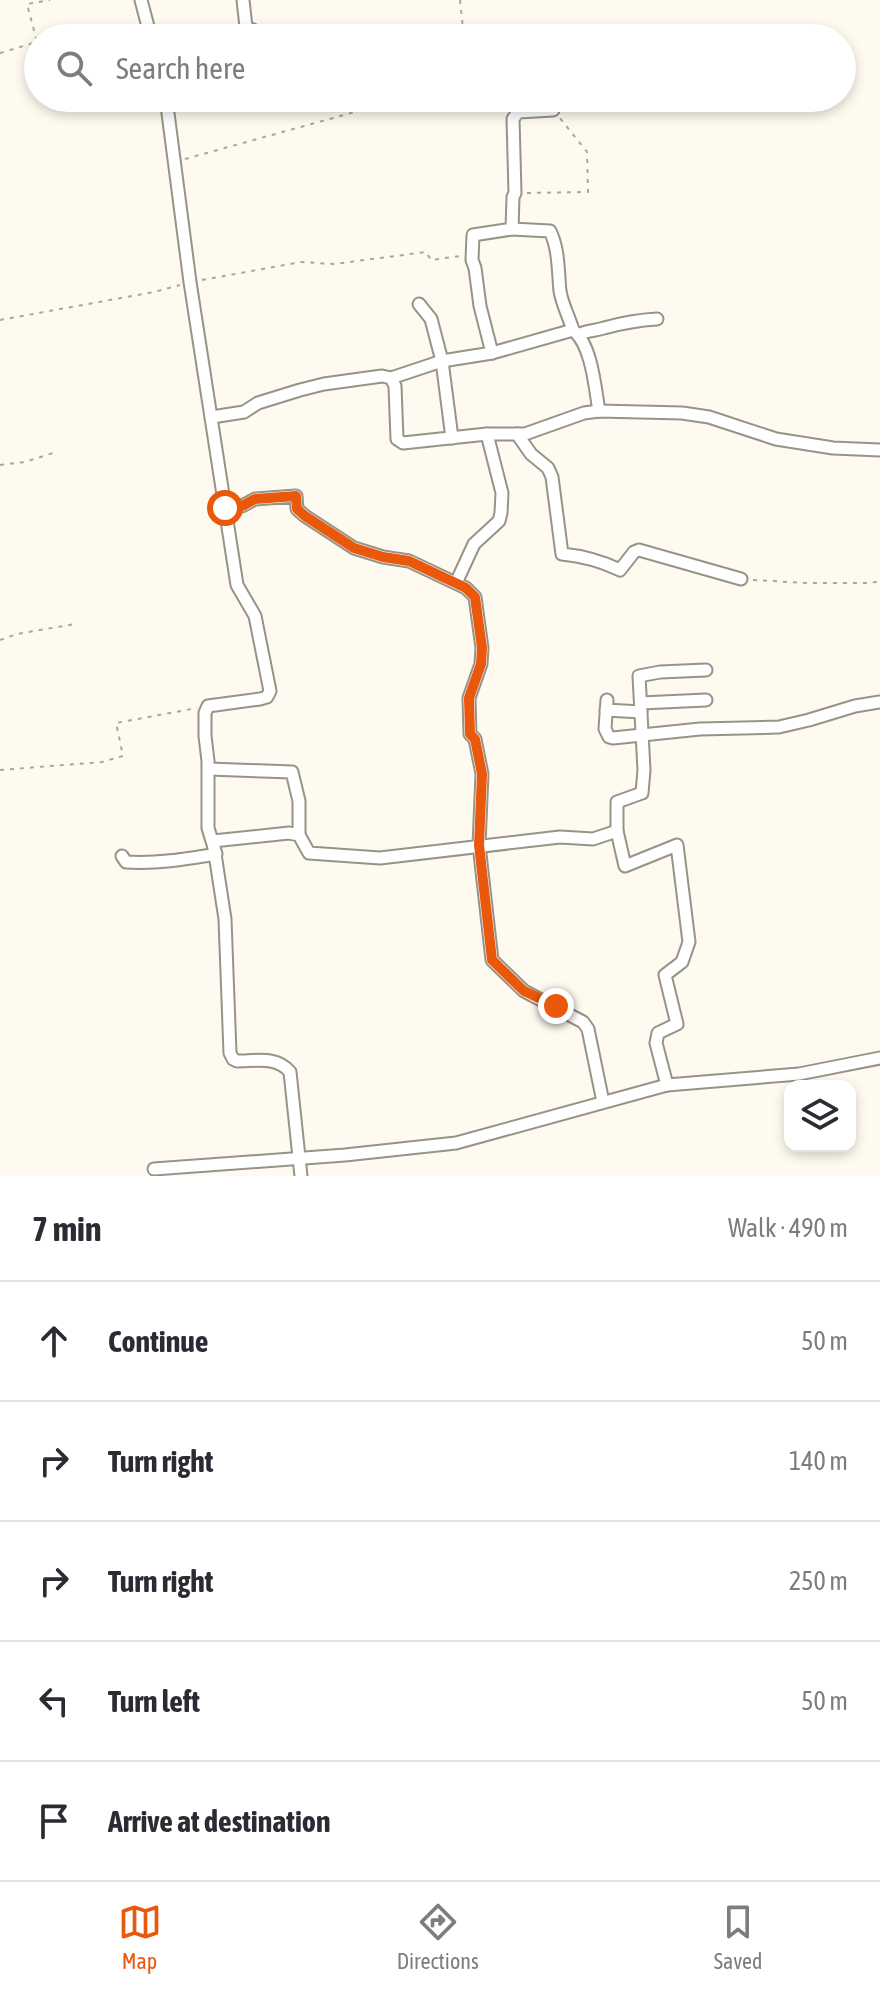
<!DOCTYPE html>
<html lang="en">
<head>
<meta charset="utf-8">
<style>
  body { margin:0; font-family:"Asap Condensed",sans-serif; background:#f2f2f3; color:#2b2b33 }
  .controls { position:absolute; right:24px; bottom:24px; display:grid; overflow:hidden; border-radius:16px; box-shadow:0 4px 12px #0003 }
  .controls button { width:72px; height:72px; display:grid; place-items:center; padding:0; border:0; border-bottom:2px solid #e1e1e2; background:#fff; color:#2b2b33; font:40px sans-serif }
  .stop { position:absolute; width:24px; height:24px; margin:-18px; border:6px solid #ea580c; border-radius:50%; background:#fff }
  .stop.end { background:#ea580c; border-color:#fff; box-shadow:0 2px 8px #0008 }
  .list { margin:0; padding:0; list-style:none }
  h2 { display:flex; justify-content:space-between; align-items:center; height:104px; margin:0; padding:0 32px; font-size:34px }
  h2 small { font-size:26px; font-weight:400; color:#7c7c81 }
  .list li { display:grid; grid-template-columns:52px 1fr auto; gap:24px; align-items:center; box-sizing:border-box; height:120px; padding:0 32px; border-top:2px solid #e1e1e2 }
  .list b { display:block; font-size:30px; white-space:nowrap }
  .list em { font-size:26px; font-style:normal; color:#7c7c81 }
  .icon { flex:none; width:44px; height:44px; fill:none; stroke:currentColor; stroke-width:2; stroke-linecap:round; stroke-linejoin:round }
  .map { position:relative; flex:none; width:880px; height:1176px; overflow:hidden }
  .search { position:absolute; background:#fff; box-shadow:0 4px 12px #0003; left:24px; right:24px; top:24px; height:88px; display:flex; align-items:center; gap:20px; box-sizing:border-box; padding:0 28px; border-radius:44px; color:#7c7c81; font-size:30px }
  .sheet { height:704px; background:#fff }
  nav { display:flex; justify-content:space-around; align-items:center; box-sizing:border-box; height:112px; border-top:2px solid #e1e1e2; background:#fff; font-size:22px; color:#7c7c81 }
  nav a { display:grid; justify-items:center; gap:4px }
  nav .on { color:#ea580c }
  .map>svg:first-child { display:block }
</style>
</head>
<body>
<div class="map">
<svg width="880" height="1176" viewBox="0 0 880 1176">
  <rect width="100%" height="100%" fill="#fefaf0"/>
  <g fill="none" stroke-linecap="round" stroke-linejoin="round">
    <defs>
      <g id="minor">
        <path d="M141,0L151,38"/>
        <path d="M243,0L246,27L264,35"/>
        <path d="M553,110L518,112L513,119L515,193L513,197L512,229L473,235L472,260L475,268L480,306L492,353L573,330"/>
        <path d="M512,229L550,231C559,249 558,272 560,291C562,304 569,317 573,330C592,345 595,388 599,411"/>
        <path d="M419,304L431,319L442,361L452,438"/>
        <path d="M578,335C587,330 595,331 604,328C622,323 639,320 657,319"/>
        <path d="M391,378L442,361L492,353"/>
        <path d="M212,417L244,412L258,403L300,390L324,384L382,376L391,378L395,386L397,439L403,443L487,434H525L584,413L599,411L682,413L709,417L776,439L833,448L880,450"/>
        <path d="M517,434L531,454L548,468L552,477L562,554C584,556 601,561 620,570L634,552L639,550L741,579"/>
        <path d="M225,508L242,506L255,499L296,496L297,509L305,516L354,548L383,557L409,561L466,588L475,597L482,648L481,664L469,698L470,734L475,739L482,774L479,845L492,960L524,991L583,1022L588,1029L603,1102"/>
        <path d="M456,583L474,544L499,521L501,513L502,493L487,434"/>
        <path d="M607,700L605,729L609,737L613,738L700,729L779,727L809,720L855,706L880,702"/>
        <path d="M641,703L706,700"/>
        <path d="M606,710L641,712"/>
        <path d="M209,769L292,772L299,801V835"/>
        <path d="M122,856L126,862C157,864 186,859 216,854L208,828V761L205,736V713L208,706L260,699L267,697L270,691L255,616L237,585L190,282L166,98"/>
        <path d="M667,1085L656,1043L658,1033L677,1024L665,975L682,962L689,942L677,845L625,866L617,831V802L642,793L644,770L639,676L660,672L706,670"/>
        <path d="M154,1169L345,1155L456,1143L667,1085L799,1074L880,1058"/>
        <path d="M301,1176L290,1072C277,1056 256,1061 237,1061L233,1059L230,1053L225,919L213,841L289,833L299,835L309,853L380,858L560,837L593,839L617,831"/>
      </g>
    </defs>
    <use href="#minor" stroke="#979389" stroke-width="15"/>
    <g stroke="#a9a69f" stroke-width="2" stroke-dasharray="4 6" stroke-linecap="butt">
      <path d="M460,0L464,38"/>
      <path d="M0,53L37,42L27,4L50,0"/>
      <path d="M185,159L362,110L396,103L456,98"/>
      <path d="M527,193L588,192L587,152L559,117"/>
      <path d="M202,280L301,262L334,264L426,252L431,260L460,256"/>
      <path d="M0,320L154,292L180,285"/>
      <path d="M0,465L25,462L56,452"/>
      <path d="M753,580L807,583H871L880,581"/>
      <path d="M0,640L17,634L75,624"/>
      <path d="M0,770L102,762L123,756L116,723L197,708"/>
    </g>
    <use href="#minor" stroke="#fff" stroke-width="11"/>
  </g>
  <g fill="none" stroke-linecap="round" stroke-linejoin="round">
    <path stroke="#ea580c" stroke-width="10" d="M225,508L242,506L255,499L296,496L297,509L305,516L354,548L383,557L409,561L466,588L475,597L482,648L481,664L469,698L470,734L475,739L482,774L479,845L492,960L524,991L556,1006"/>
  </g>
</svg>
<div class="controls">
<button><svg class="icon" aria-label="layers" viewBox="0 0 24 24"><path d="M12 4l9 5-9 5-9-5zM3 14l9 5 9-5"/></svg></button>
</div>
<div class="stop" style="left:225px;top:508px"></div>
<div class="stop end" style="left:556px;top:1006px"></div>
<div class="search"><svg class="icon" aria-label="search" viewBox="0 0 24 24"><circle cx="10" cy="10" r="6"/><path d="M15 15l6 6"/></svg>Search here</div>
</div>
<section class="sheet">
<h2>7 min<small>Walk · 490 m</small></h2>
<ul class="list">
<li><svg class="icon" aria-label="ahead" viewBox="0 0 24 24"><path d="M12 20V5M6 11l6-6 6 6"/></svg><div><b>Continue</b></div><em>50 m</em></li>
<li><svg class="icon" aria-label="right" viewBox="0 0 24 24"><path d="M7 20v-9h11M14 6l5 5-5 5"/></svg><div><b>Turn right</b></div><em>140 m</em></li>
<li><svg class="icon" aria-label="right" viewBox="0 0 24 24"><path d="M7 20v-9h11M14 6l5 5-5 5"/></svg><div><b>Turn right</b></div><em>250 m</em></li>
<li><svg class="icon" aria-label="left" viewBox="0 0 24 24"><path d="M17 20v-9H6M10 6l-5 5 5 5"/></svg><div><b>Turn left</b></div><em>50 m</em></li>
<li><svg class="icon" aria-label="arrive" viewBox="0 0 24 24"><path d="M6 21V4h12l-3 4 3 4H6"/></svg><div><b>Arrive at destination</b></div></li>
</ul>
</section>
<nav>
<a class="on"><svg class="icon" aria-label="map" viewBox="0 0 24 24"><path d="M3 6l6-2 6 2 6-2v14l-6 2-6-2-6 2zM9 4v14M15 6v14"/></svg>Map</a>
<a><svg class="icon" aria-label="directions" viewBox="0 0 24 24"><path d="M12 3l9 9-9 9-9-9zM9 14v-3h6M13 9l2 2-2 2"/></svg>Directions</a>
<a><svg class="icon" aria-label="saved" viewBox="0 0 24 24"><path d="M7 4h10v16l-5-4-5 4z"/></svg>Saved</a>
</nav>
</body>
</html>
